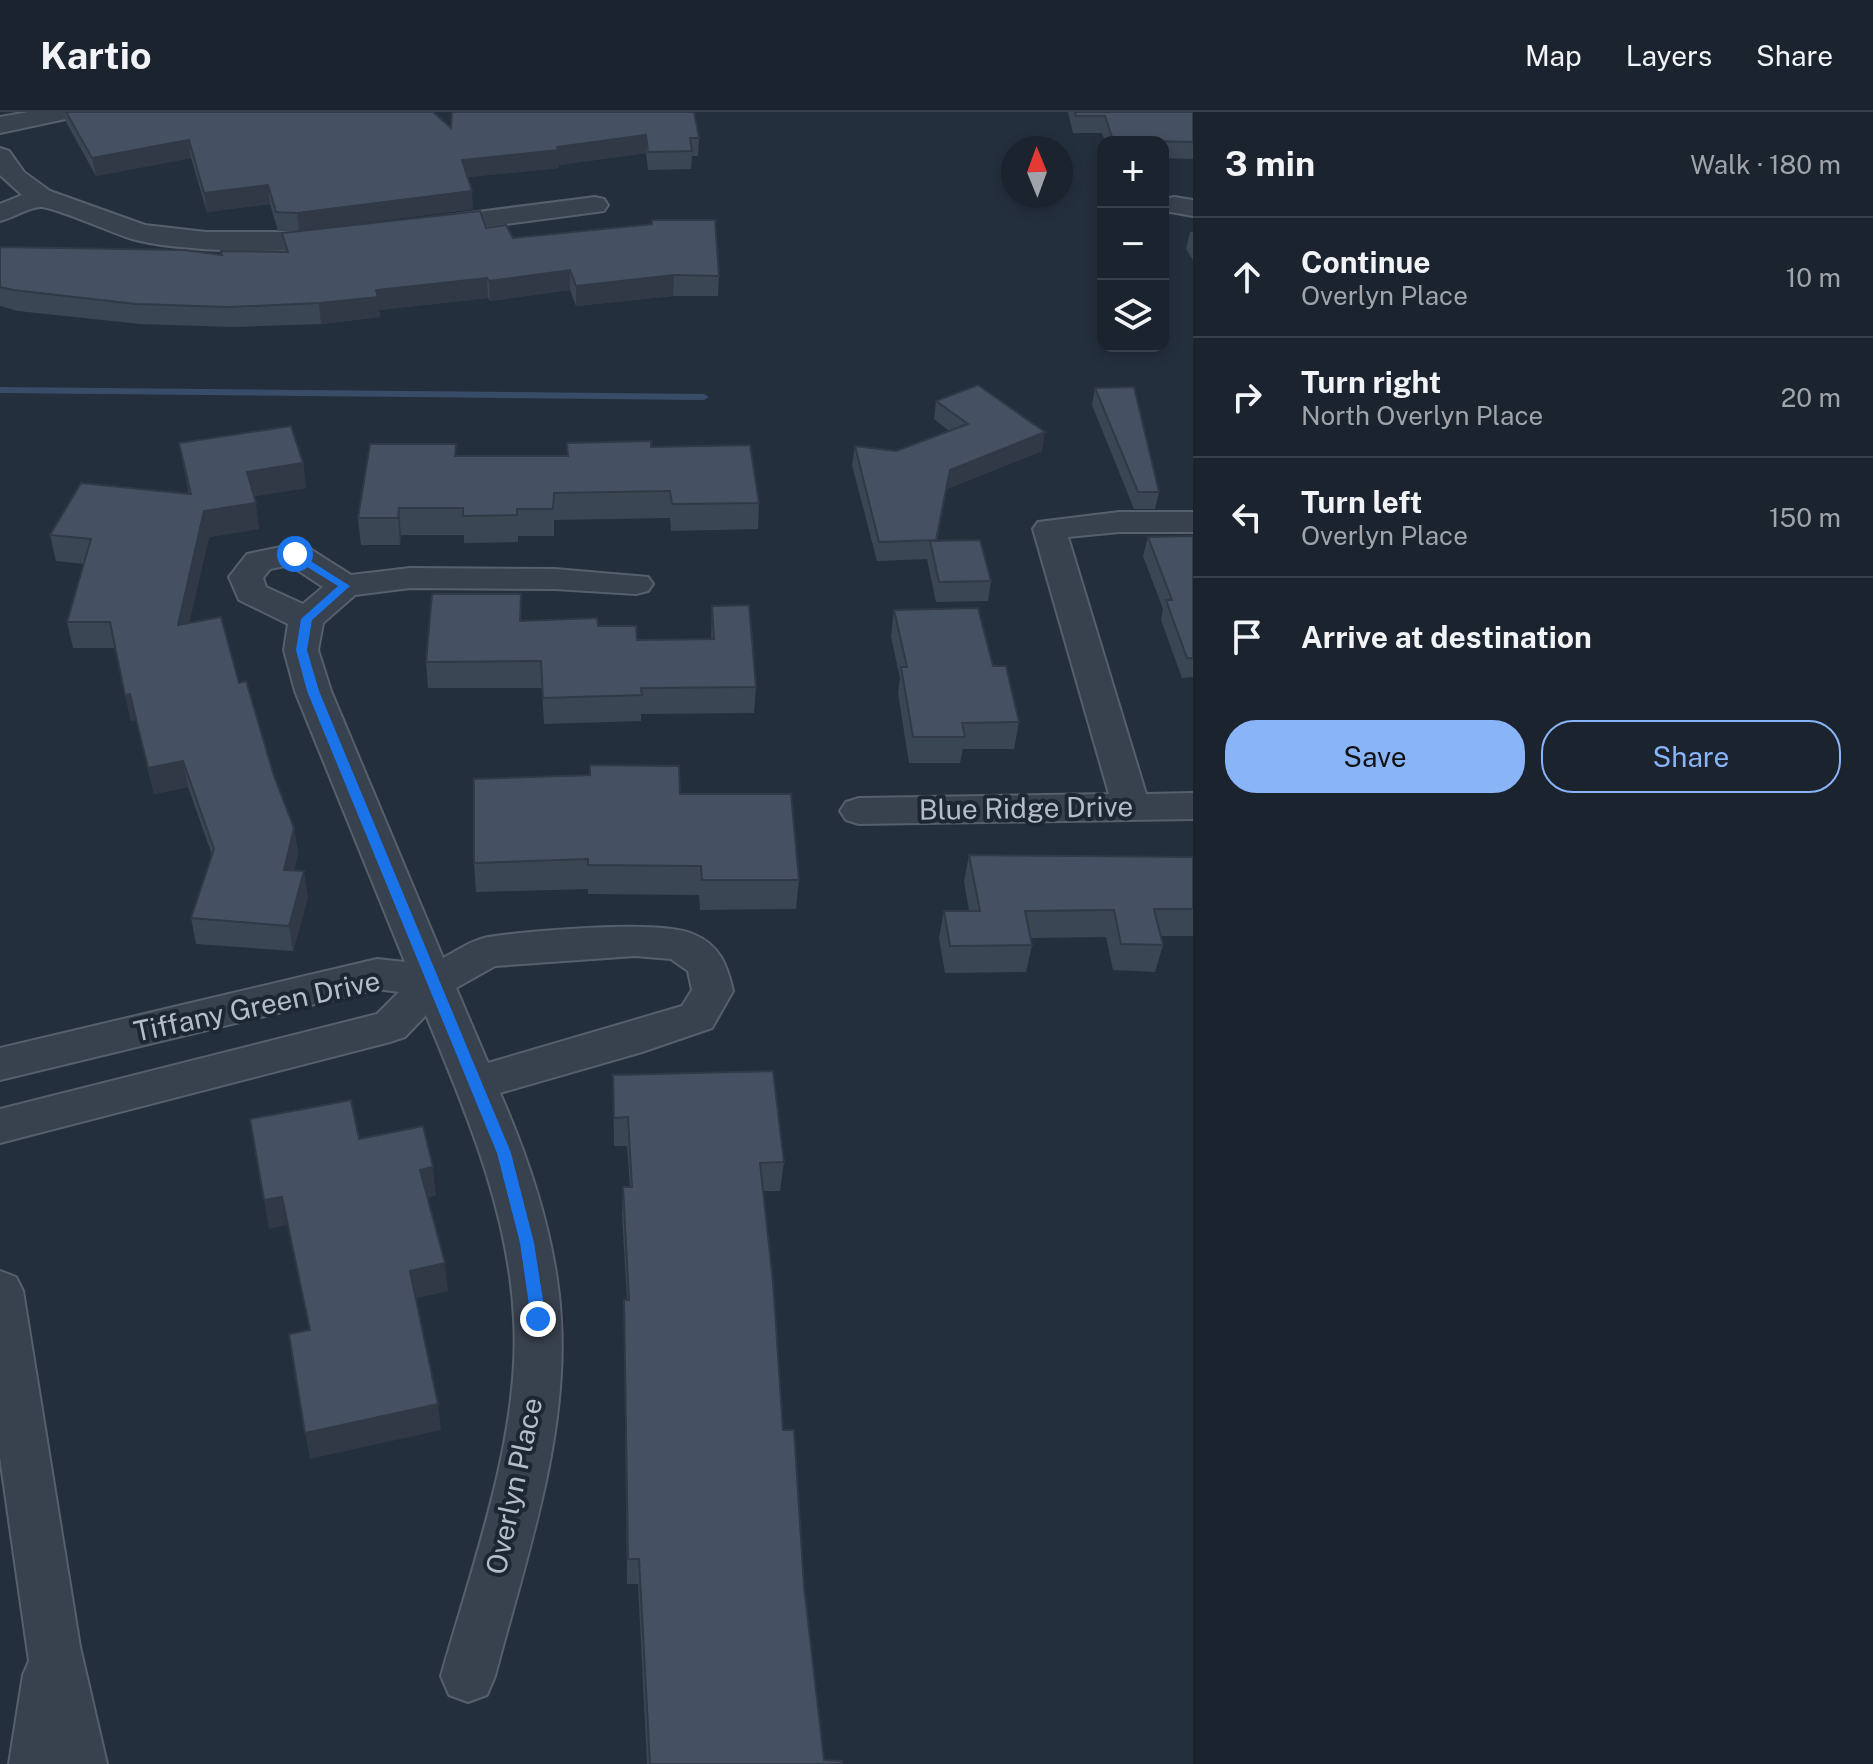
<!DOCTYPE html>
<html lang="en">
<head>
<meta charset="utf-8">
<style>
  body { margin:0; font-family:"Public Sans",sans-serif; background:#282f3a; color:#f1f3f6 }
  .controls { position:absolute; right:24px; top:24px; display:grid; overflow:hidden; border-radius:16px; box-shadow:0 4px 12px #0003 }
  .controls button { width:72px; height:72px; display:grid; place-items:center; padding:0; border:0; border-bottom:2px solid #39404a; background:#1b232e; color:#f1f3f6; font:40px sans-serif }
  .compass { position:absolute; left:1001px; top:24px; width:72px; height:72px; border-radius:50%; background:#1b232e; box-shadow:0 4px 12px #0003; rotate:359deg }
  .stop { position:absolute; width:24px; height:24px; margin:-18px; border:6px solid #1a73e8; border-radius:50%; background:#fff }
  .stop.end { background:#1a73e8; border-color:#fff; box-shadow:0 2px 8px #0008 }
  .list { margin:0; padding:0; list-style:none }
  h2 { display:flex; justify-content:space-between; align-items:center; height:104px; margin:0; padding:0 32px; font-size:34px }
  h2 small { font-size:26px; font-weight:400; color:#a0a4aa }
  .list li { display:grid; grid-template-columns:52px 1fr auto; gap:24px; align-items:center; box-sizing:border-box; height:120px; padding:0 32px; border-top:2px solid #39404a }
  .list b { display:block; font-size:30px; white-space:nowrap }
  .list p { margin:0; font-size:26px; white-space:nowrap; color:#a0a4aa }
  .list em { font-size:26px; font-style:normal; color:#a0a4aa }
  .actions { display:flex; gap:16px; padding:24px 32px }
  .actions a { flex:1; padding:18px 0; border:2px solid #8ab4f8; border-radius:32px; text-align:center; font-size:28px; color:#8ab4f8 }
  .actions .main { background:#8ab4f8; color:#111 }
  .icon { flex:none; width:44px; height:44px; fill:none; stroke:currentColor; stroke-width:2; stroke-linecap:round; stroke-linejoin:round }
  .map { position:relative; flex:none; width:1193px; height:1652px; overflow:hidden }
  header { display:flex; align-items:center; gap:48px; box-sizing:border-box; height:112px; padding:0 40px; background:#1b232e; border-bottom:2px solid #39404a }
  header strong { font-size:38px }
  nav { display:flex; gap:44px; margin-inline-start:auto; font-size:28px }
  main { display:flex }
  aside { flex:1; background:#1b232e }
  .map>svg:first-child { display:block }
</style>
</head>
<body>
<header>
<strong>Kartio</strong>
<nav><a>Map</a><a>Layers</a><a>Share</a></nav>
</header>
<main>
<div class="map">
<svg width="1193" height="1652" viewBox="0 0 1193 1652">
  <rect width="100%" height="100%" fill="#242f3e"/>
  <g fill="none" stroke-linecap="round" stroke-linejoin="round">
    <path fill="#394c67" fill-rule="evenodd" d="M0,275L704,282L709,285L704,288L0,281Z"/>
    <defs>
      <g id="minor">
        <path d="M28,0H78L75,5L0,21V5Z"/>
        <path d="M0,36L9,39L24,60L50,79L145,113L206,120H346L350,126L346,132C300,143 178,140 132,127C115,122 52,94 40,95C27,96 13,106 0,109V92L22,83L0,63Z"/>
        <path d="M595,85L604,87L608,93L604,99L431,122L421,120L418,114L421,108L431,106Z"/>
        <path d="M1174,85L1193,88V104L1165,99V87Z"/>
        <path d="M1119,400H1193V420H1119L1068,425L1146,682L1193,681V707L859,712L846,708L840,699L846,690L859,686L1109,682L1033,417L1038,410Z"/>
        <path d="M295,432L307,435L351,463L410,456L555,457L648,465L653,472L648,479L636,482L555,477L410,476L355,483L323,511L318,538L331,579L443,846C458,838 472,828 488,825C529,819 658,807 693,822C720,833 727,853 733,879L712,916L642,940L500,981C531,1052 557,1130 561,1208C568,1328 525,1449 495,1564L487,1583L468,1590L449,1583L441,1564C472,1454 521,1322 514,1207C509,1099 466,1001 426,903L405,925L390,930L0,1031V997L377,902L399,880L377,877L0,968V936L377,847L405,850L295,579L284,538L288,512L239,488L229,465L247,442ZM290,453L323,475L303,492L266,475L263,466L270,457ZM635,844L671,847L688,859L692,878L682,894L488,951L456,876L495,854Z"/>
        <path d="M0,1159L16,1165L23,1179L80,1535L107,1652H9L23,1563L29,1549L0,1345Z"/>
      </g>
    </defs>
    <use href="#minor" stroke="#565f6c" stroke-width="4"/>
    <use href="#minor" fill="#38414e" fill-rule="evenodd"/>
  </g>
  <g fill="#3b4654">
    <path d="M64,0H433L451,16L699,26L698,44H692L691,57L648,58L646,41L559,53V56L468,65L473,97L306,118L486,116L513,126L719,164L718,184H673L576,194L570,178L490,189L488,186L379,198L380,205L321,212L233,215L140,212L18,199L0,194V136L221,142L285,140L282,121L298,119H278L270,92L207,100L191,46L96,64L66,10Z"/>
    <path d="M1068,0H1193V47L1163,46V30H1105L1102,21H1073Z"/>
    <path d="M1190,120H1193V148L1186,137Z"/>
    <path d="M1095,276L1159,380L1155,397H1134L1092,293Z"/>
    <path d="M936,289L1042,339L947,377L937,429L991,469L988,489L936,490L927,447L877,449L852,353L855,334L896,339L949,319L934,307Z"/>
    <path d="M179,331L303,351L306,376L254,384L259,417L209,425L189,511L239,571L294,716L298,742L294,758L308,785L293,839L196,832L191,806L212,743L188,675L154,682L136,608L131,609L115,536H73L67,510L84,452L56,449L50,423L189,382Z"/>
    <path d="M651,335L759,391L758,417L671,419L670,406L554,408V424H518V430L464,431V423H401L400,433H361L358,406L457,344H567Z"/>
    <path d="M1193,424V565L1182,566L1161,508L1163,497L1143,444L1148,425Z"/>
    <path d="M712,494L756,575L754,601L641,602V609L544,612L542,576H428L426,550L522,509L598,514L637,528L711,527Z"/>
    <path d="M894,498L993,554L1019,610L1014,637H963L960,651H909L898,581L900,566L891,525Z"/>
    <path d="M680,682L799,768L796,797L700,798L699,783L588,782V777L476,780L474,751Z"/>
    <path d="M969,743L1193,745V824H1161L1163,833L1155,860L1113,858L1106,825L1031,826L1032,833L1026,860L945,861L939,826L944,799H969L964,770Z"/>
    <path d="M613,963L784,1050L780,1079H763L783,1318L804,1474L824,1648L842,1652H647L638,1472H627L624,1216V1188H627L622,1103L623,1075H630L627,1034H614Z"/>
  </g>
  <g fill="#303945">
    <path d="M646,23V41L559,53V56L462,66V48Z"/>
    <path d="M189,28L191,46L96,64L92,46Z"/>
    <path d="M268,73L270,92L207,100L204,81Z"/>
    <path d="M472,79L473,97L299,119L297,101Z"/>
    <path d="M570,158V178L490,189L489,169Z"/>
    <path d="M674,163L673,184L576,194V174Z"/>
    <path d="M487,166L488,186L379,198L380,205L321,212L319,191L376,178Z"/>
    <path d="M1045,320L1042,339L947,377L934,447L950,358Z"/>
    <path d="M303,351L306,376L251,385L247,360Z"/>
    <path d="M256,391L259,417L209,425L183,538L178,513L204,399Z"/>
    <path d="M399,396L401,423L400,433L398,406Z"/>
    <path d="M130,582L136,608L131,609L125,583Z"/>
    <path d="M183,649L188,675L154,682L148,656Z"/>
    <path d="M294,716L298,742L288,783L284,758Z"/>
    <path d="M304,759L308,785L293,839L289,814Z"/>
    <path d="M433,1055L436,1084L423,1086L420,1058Z"/>
    <path d="M282,1085L287,1113L269,1117L264,1088Z"/>
    <path d="M445,1151L448,1179L413,1187L410,1159Z"/>
    <path d="M438,1292L441,1318L310,1347L305,1321Z"/>
  </g>
  <g fill="#455162" stroke="#303945" stroke-width="2">
    <path d="M66,0H433L451,16L452,0H694L699,26H690L692,39L648,40L646,23L557,35L559,38L462,48L472,79L297,101L276,100L268,73L204,81L189,28L92,46Z"/>
    <path d="M1075,0H1193V30L1113,28L1105,4H1076Z"/>
    <path d="M480,99L486,116L506,113L513,126L652,112V108H715L719,164L674,163L576,174L570,158L489,169L487,166L376,178L378,185L319,191L230,195L136,192L13,178L0,175V136L2,135L184,138L222,143L221,139L288,140L282,121Z"/>
    <path d="M978,273L1045,320L950,358L936,428L879,430L855,334L896,339L968,312L936,289Z"/>
    <path d="M1134,275L1159,380H1138L1095,276Z"/>
    <path d="M291,314L303,351L247,360L256,391L204,399L178,513L221,505L239,571L246,569L274,664L294,716L284,758L304,759L289,814L191,806L214,737L183,649L148,656L130,582L125,583L110,510H67L91,427L50,423L81,371L191,382L179,331Z"/>
    <path d="M651,329V335L750,333L759,391L672,392L670,379L554,381L553,397H517V403L463,404V396H399L398,406H358L370,332H456L455,344H568L567,331Z"/>
    <path d="M1193,424V546H1187L1166,488H1172L1148,425Z"/>
    <path d="M980,428L991,469L939,470L930,429Z"/>
    <path d="M432,482H521L520,509L597,506L598,514H636L637,528L714,527L712,494L749,493L756,575L641,576L642,583L543,586L541,549L426,550Z"/>
    <path d="M978,496L993,554H1006L1019,610L962,611L965,625H913L901,555H907L894,498Z"/>
    <path d="M590,653L679,654L680,682H791L799,768H702L701,754L588,753V747L474,751V667L590,663Z"/>
    <path d="M969,743L1193,745V797H1154L1163,833L1121,832L1114,798L1025,799L1032,833L950,834L944,799H980Z"/>
    <path d="M773,959L784,1050L760,1051L773,1170L783,1318H794L804,1474L824,1648L842,1649V1652H650L639,1447H628L624,1188H629L623,1075H632L628,1005L614,1006L613,963Z"/>
    <path d="M351,988L359,1027L423,1014L433,1055L420,1058L445,1151L410,1159L438,1292L305,1321L289,1222L310,1218L282,1085L264,1088L250,1007Z"/>
  </g>
  <path fill="#1a73e8" d="M295,439L350,474L312,508L307,538L319,579L511,1041L534,1131L546,1207L538,1214L531,1207L520,1131L497,1041L307,579L296,538L301,507L338,474L291,445L289,442Z"/>
  <g text-anchor="middle" stroke-width="8" stroke-linejoin="round" paint-order="stroke">
    <g font-size="28" fill="#b4bcc9" stroke="#1d2633">
      <text transform="translate(1026 696) rotate(-1)" y="10">Blue Ridge Drive</text>
      <text transform="translate(257 894) rotate(-12)" y="10">Tiffany Green Drive</text>
      <text transform="translate(514 1374) rotate(-78)" y="10">Overlyn Place</text>
    </g>
  </g>
</svg>
<div class="controls">
<button>+</button>
<button>−</button>
<button><svg class="icon" aria-label="layers" viewBox="0 0 24 24"><path d="M12 4l9 5-9 5-9-5zM3 14l9 5 9-5"/></svg></button>
</div>
<svg class="compass" viewBox="-18 -18 36 36"><path d="M0-13l5 13h-10z" fill="#e53935"/><path d="M0 13l5-13h-10z" fill="#a0a4aa"/></svg>
<div class="stop" style="left:295px;top:442px"></div>
<div class="stop end" style="left:538px;top:1207px"></div>
</div>
<aside>
<h2>3 min<small>Walk · 180 m</small></h2>
<ul class="list">
<li><svg class="icon" aria-label="ahead" viewBox="0 0 24 24"><path d="M12 20V5M6 11l6-6 6 6"/></svg><div><b>Continue</b><p>Overlyn Place</p></div><em>10 m</em></li>
<li><svg class="icon" aria-label="right" viewBox="0 0 24 24"><path d="M7 20v-9h11M14 6l5 5-5 5"/></svg><div><b>Turn right</b><p>North Overlyn Place</p></div><em>20 m</em></li>
<li><svg class="icon" aria-label="left" viewBox="0 0 24 24"><path d="M17 20v-9H6M10 6l-5 5 5 5"/></svg><div><b>Turn left</b><p>Overlyn Place</p></div><em>150 m</em></li>
<li><svg class="icon" aria-label="arrive" viewBox="0 0 24 24"><path d="M6 21V4h12l-3 4 3 4H6"/></svg><div><b>Arrive at destination</b></div></li>
</ul>
<div class="actions"><a class="main">Save</a><a>Share</a></div>
</aside>
</main>
</body>
</html>
